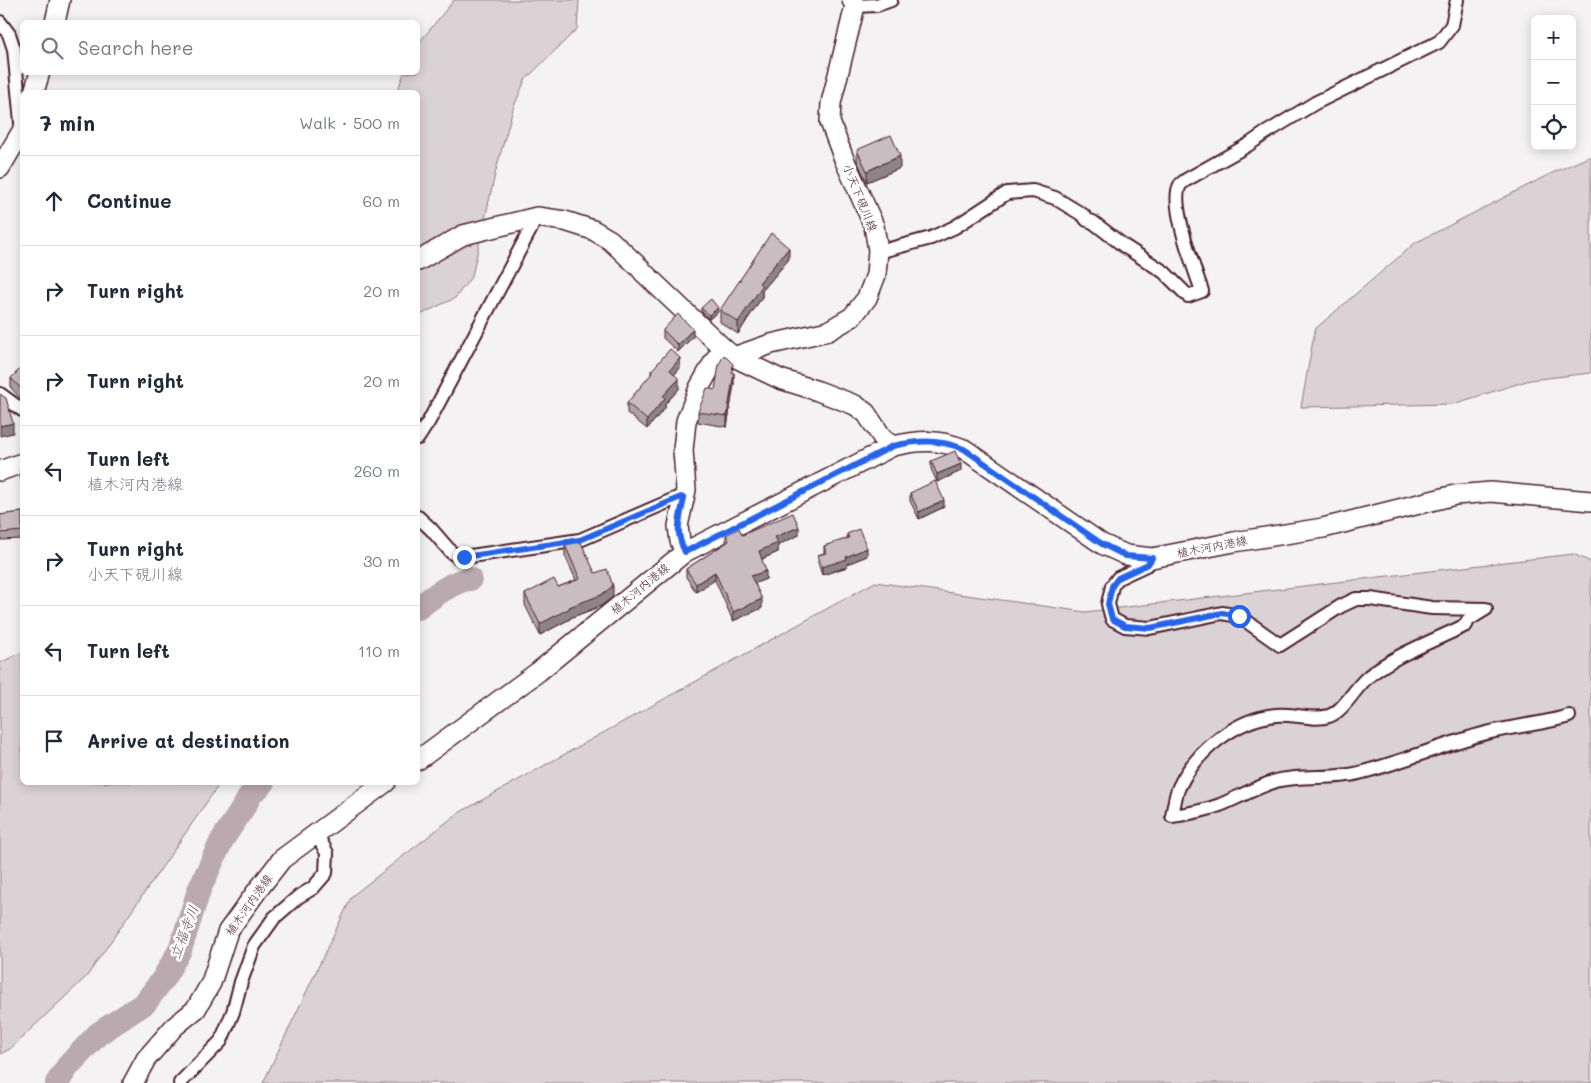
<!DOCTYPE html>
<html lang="en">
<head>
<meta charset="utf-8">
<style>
  body { margin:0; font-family:Mali,"Klee One",sans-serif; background:#f2f2f3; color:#1f2937 }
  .controls { position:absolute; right:15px; top:15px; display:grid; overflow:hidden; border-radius:8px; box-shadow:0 2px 12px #0003 }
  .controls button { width:45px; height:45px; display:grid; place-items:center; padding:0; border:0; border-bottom:1px solid #e0e1e3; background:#fff; color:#1f2937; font:25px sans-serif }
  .stop { position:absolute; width:15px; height:15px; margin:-11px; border:4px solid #2563eb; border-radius:50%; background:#fff }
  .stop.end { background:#2563eb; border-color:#fff; box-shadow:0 1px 5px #0008 }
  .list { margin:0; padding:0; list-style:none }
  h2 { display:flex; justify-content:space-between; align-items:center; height:65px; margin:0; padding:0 20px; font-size:21px }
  h2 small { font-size:16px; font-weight:400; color:#747a83 }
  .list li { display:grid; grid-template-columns:32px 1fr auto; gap:15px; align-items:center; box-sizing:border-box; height:90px; padding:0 20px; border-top:1px solid #e0e1e3 }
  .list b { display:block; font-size:19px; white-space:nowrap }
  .list p { margin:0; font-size:16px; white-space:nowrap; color:#747a83 }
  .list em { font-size:16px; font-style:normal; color:#747a83 }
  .icon { flex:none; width:28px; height:28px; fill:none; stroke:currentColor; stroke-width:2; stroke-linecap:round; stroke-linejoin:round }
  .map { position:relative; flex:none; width:1591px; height:1083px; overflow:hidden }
  .search { position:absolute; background:#fff; box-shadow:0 2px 12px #0003; left:20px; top:20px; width:400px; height:55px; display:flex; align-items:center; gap:12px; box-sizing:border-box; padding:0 18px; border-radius:8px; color:#747a83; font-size:19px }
  .panel { position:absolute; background:#fff; box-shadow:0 2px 12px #0003; left:20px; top:90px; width:400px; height:695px; border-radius:8px }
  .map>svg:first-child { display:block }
</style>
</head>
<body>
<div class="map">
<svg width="1591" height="1083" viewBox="0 0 1591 1083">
  <rect width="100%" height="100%" fill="#f4f2f2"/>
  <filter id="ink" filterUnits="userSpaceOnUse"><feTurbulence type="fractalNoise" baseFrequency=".02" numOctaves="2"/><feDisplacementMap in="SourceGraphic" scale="10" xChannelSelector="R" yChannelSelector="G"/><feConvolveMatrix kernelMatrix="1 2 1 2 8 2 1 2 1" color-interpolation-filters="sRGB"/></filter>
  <g filter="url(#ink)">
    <g fill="#dbd2d5" stroke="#927880">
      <path d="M454,0H579L577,29L525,80L513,109L496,170L472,276L455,298L418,316V92H397L404,73L418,72V44Z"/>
      <path d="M1591,156V373L1530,380L1453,404L1301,407L1315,329L1415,243L1552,173Z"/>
      <path d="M1573,554L1591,562V1083H263L352,896L457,814L875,582L1085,612Z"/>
      <path d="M22,652V782L220,783L87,976L10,1049L0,1054V663Z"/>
    </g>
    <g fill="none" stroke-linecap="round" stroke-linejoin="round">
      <g stroke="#baa9ae" stroke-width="24">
        <path d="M418,608C431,598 453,580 470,579"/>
        <path d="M57,1083L68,1066L98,1034L145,1003L163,979L180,950L199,890L222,840L245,805L253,790L258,788L263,782"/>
      </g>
      <defs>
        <g id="street">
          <path d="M855,6L877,5L891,0"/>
          <path d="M0,22L9,34L14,49L22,133"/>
          <path d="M878,250H886L931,238L955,227L1007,193L1033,191L1055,198L1083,215L1087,220L1093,222L1124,246L1164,272L1188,296L1202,291C1195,270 1169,204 1180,185C1181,183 1184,182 1186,180L1248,145L1264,134L1315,103L1439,42L1452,25L1457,0"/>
          <path d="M0,394L22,410"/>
          <path d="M418,438L429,421L537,217"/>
          <path d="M418,517L431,529L451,552L457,556L464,557L580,540L677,498H684"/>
          <path d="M1152,558L1148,564L1118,578L1112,586L1108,604L1112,619L1125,626L1150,628L1222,613L1239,616L1280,645L1341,606L1356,599H1370L1432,608L1486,609L1468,620L1466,625C1436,640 1394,655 1369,676C1355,687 1344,711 1329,716C1312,721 1293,713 1276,715C1236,719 1196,751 1179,787C1175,795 1174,807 1172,816C1188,814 1204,811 1220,805C1239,797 1257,787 1276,781C1303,774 1332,780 1359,773C1400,763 1439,746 1479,735C1509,726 1540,725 1569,716"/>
          <path d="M180,1083L221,1041L233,1012L241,982L254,946L274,918L298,897L313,888L326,873L327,853L316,833"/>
        </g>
        <g id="secondary">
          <path d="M55,22L60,0"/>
          <path d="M34,92L40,72"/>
          <path d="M0,168L22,131"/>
          <path d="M418,261L463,235L537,217L565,221L593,230L610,240L640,268L643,272L724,349"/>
          <path d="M734,357L780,379L818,391L855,405L866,413L884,440L893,446"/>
          <path d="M0,471L22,463"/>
          <path d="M685,552L680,541L678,526L686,490L683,450L686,421L699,388L716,358L724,349L734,357L771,344L828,331L852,317L867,298L876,275L878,250L874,226L844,159L830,122L831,103L855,6L852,0"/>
          <path d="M418,760L538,672L685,552L893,446C919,440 938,439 964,449L1102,544L1126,555L1152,558L1234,542L1323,528L1455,495L1491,492L1591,501"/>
          <path d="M133,1083L146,1059L174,1027L196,1009L211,983L228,931L257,891L282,859L386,782"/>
        </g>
      </defs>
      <use href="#street" stroke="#4a1f2b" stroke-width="16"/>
      <use href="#secondary" stroke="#4a1f2b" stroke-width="22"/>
      <use href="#street" stroke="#fff" stroke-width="12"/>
      <use href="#secondary" stroke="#fff" stroke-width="19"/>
    </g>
    <g fill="#aea3a6" stroke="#4a1f2b">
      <path d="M857,150L900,168L867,182L857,161Z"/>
      <path d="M789,259L762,291V297L738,334L720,322V310Z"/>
      <path d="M701,308L718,312L709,319L701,311Z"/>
      <path d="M663,330L693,337L678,352L663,338Z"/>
      <path d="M22,367V400L11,388V378Z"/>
      <path d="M680,368L674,375L679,389L665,404V408L647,429L627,413V403L651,375V371Z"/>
      <path d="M733,373L734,384L727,427L698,422V412L715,390Z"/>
      <path d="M931,461L961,471L937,482L931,469Z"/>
      <path d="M22,467V484L20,476V468Z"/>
      <path d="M910,493L944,507L919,519L910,501Z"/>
      <path d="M22,512V539L1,540L0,528V515Z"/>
      <path d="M847,534L867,556L847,564V567L822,575L818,563V555L824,553V546L847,539Z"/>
      <path d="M726,535H799L778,545V552L762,559L766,579L755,583L762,608L733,621L715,580L696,592L686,577V569L726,543Z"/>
      <path d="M565,545L595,573L613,597L601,606L570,618V619L540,635L525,605V594L558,587L576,580L565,556Z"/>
    </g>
    <g fill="#8d8487" stroke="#4a1f2b">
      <path d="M900,156V168L867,182V171Z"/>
      <path d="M789,248V259L762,291V297L738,334V322L759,283Z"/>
      <path d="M718,308V312L709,319V315Z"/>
      <path d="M693,329V337L678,352V345Z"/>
      <path d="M680,358V368L670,380V370Z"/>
      <path d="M734,373V384L727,427V416Z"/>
      <path d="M679,379V389L665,404V408L647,429V420L663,396Z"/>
      <path d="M13,423V433L0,436V426Z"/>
      <path d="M961,464V471L937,482V474Z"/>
      <path d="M944,500V507L919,519V512Z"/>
      <path d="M799,527V535L778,545V552L759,560V551L775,537Z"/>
      <path d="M867,548V556L847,564V567L822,575V567Z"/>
      <path d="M766,571V579L751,585V576Z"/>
      <path d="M715,572V580L696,592V584Z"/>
      <path d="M613,586V597L601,606L570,618V619L540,635V624L569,607Z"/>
      <path d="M762,599V608L733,621V612Z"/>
    </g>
    <g fill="#cabdc1" stroke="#4a1f2b">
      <path d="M891,135L900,156L867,171L857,150Z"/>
      <path d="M771,233L789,248L759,283L762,286L738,322L720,310Z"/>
      <path d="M711,299L718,308L709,315L701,308Z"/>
      <path d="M678,314L693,329L678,345L663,330Z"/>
      <path d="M670,349L680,358L670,370L679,379L663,396L665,398L647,420L627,403L652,373L651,371Z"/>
      <path d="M724,355L733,364L732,373H734L727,416L698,412L707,388L715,390L719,364Z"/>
      <path d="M22,367V390L11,378Z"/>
      <path d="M0,394L6,398L13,423L0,426Z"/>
      <path d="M955,451L961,464L937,474L931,461Z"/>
      <path d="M22,467V477L20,468Z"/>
      <path d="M935,481L944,500L919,512L910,493Z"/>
      <path d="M22,512V531L1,533L0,515Z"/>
      <path d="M793,513L799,527L775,537L778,543L759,551L766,571L751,576L762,599L733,612L715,572L696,584L686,569L729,541L726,535L739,528L742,535Z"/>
      <path d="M859,529L867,548L846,557L847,559L822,567L818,555L826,553L824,546L849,538L847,534Z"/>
      <path d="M579,538L595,573L607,569L613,586L601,595L569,607L570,608L540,624L525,594L554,579L558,587L580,579L565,545Z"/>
    </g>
  </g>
  <g fill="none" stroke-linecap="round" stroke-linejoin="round" filter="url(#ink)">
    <path stroke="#2563eb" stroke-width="6" d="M464,557L580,540L681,497L684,498C680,520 674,530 685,552L893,446C919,440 938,439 964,449L1102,544L1126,556L1152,558L1148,564L1118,578L1112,586L1108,604L1112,619L1125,626L1150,628L1222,613L1239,616"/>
  </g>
  <g text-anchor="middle" stroke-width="5" stroke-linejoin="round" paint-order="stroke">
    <g font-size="12" fill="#4a1f2b" stroke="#fff">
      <text transform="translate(860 198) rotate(68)" y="4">小天下硯川線</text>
      <text transform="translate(1212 547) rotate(-11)" y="4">植木河内港線</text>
      <text transform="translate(640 589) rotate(-40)" y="4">植木河内港線</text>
      <text transform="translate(249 905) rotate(-55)" y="4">植木河内港線</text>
    </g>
    <g font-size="14" font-style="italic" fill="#714f59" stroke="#fff">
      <text transform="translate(184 932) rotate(-69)" y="5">立福寺川</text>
    </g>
  </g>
</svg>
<div class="controls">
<button>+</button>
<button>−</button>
<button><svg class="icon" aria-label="locate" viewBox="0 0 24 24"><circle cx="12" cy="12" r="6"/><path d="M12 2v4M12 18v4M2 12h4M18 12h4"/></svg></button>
</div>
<div class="stop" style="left:1239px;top:616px"></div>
<div class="stop end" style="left:464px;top:557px"></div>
<div class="search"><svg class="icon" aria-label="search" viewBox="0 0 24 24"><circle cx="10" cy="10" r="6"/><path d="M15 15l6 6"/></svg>Search here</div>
<section class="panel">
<h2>7 min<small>Walk · 500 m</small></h2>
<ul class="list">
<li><svg class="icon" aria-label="ahead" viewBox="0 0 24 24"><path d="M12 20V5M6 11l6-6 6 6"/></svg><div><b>Continue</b></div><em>60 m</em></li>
<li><svg class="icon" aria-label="right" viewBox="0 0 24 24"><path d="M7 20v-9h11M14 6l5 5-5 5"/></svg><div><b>Turn right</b></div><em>20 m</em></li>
<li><svg class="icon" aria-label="right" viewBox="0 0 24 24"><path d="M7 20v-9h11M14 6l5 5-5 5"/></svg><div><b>Turn right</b></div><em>20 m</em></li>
<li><svg class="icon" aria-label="left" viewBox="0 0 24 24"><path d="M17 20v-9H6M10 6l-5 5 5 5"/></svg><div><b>Turn left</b><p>植木河内港線</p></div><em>260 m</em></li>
<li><svg class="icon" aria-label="right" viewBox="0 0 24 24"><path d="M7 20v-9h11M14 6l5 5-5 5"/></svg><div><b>Turn right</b><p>小天下硯川線</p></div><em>30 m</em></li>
<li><svg class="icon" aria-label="left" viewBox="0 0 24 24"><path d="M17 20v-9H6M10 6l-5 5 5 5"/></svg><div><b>Turn left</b></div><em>110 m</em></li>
<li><svg class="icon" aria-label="arrive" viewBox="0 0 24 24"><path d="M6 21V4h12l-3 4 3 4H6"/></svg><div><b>Arrive at destination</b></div></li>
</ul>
</section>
</div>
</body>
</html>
